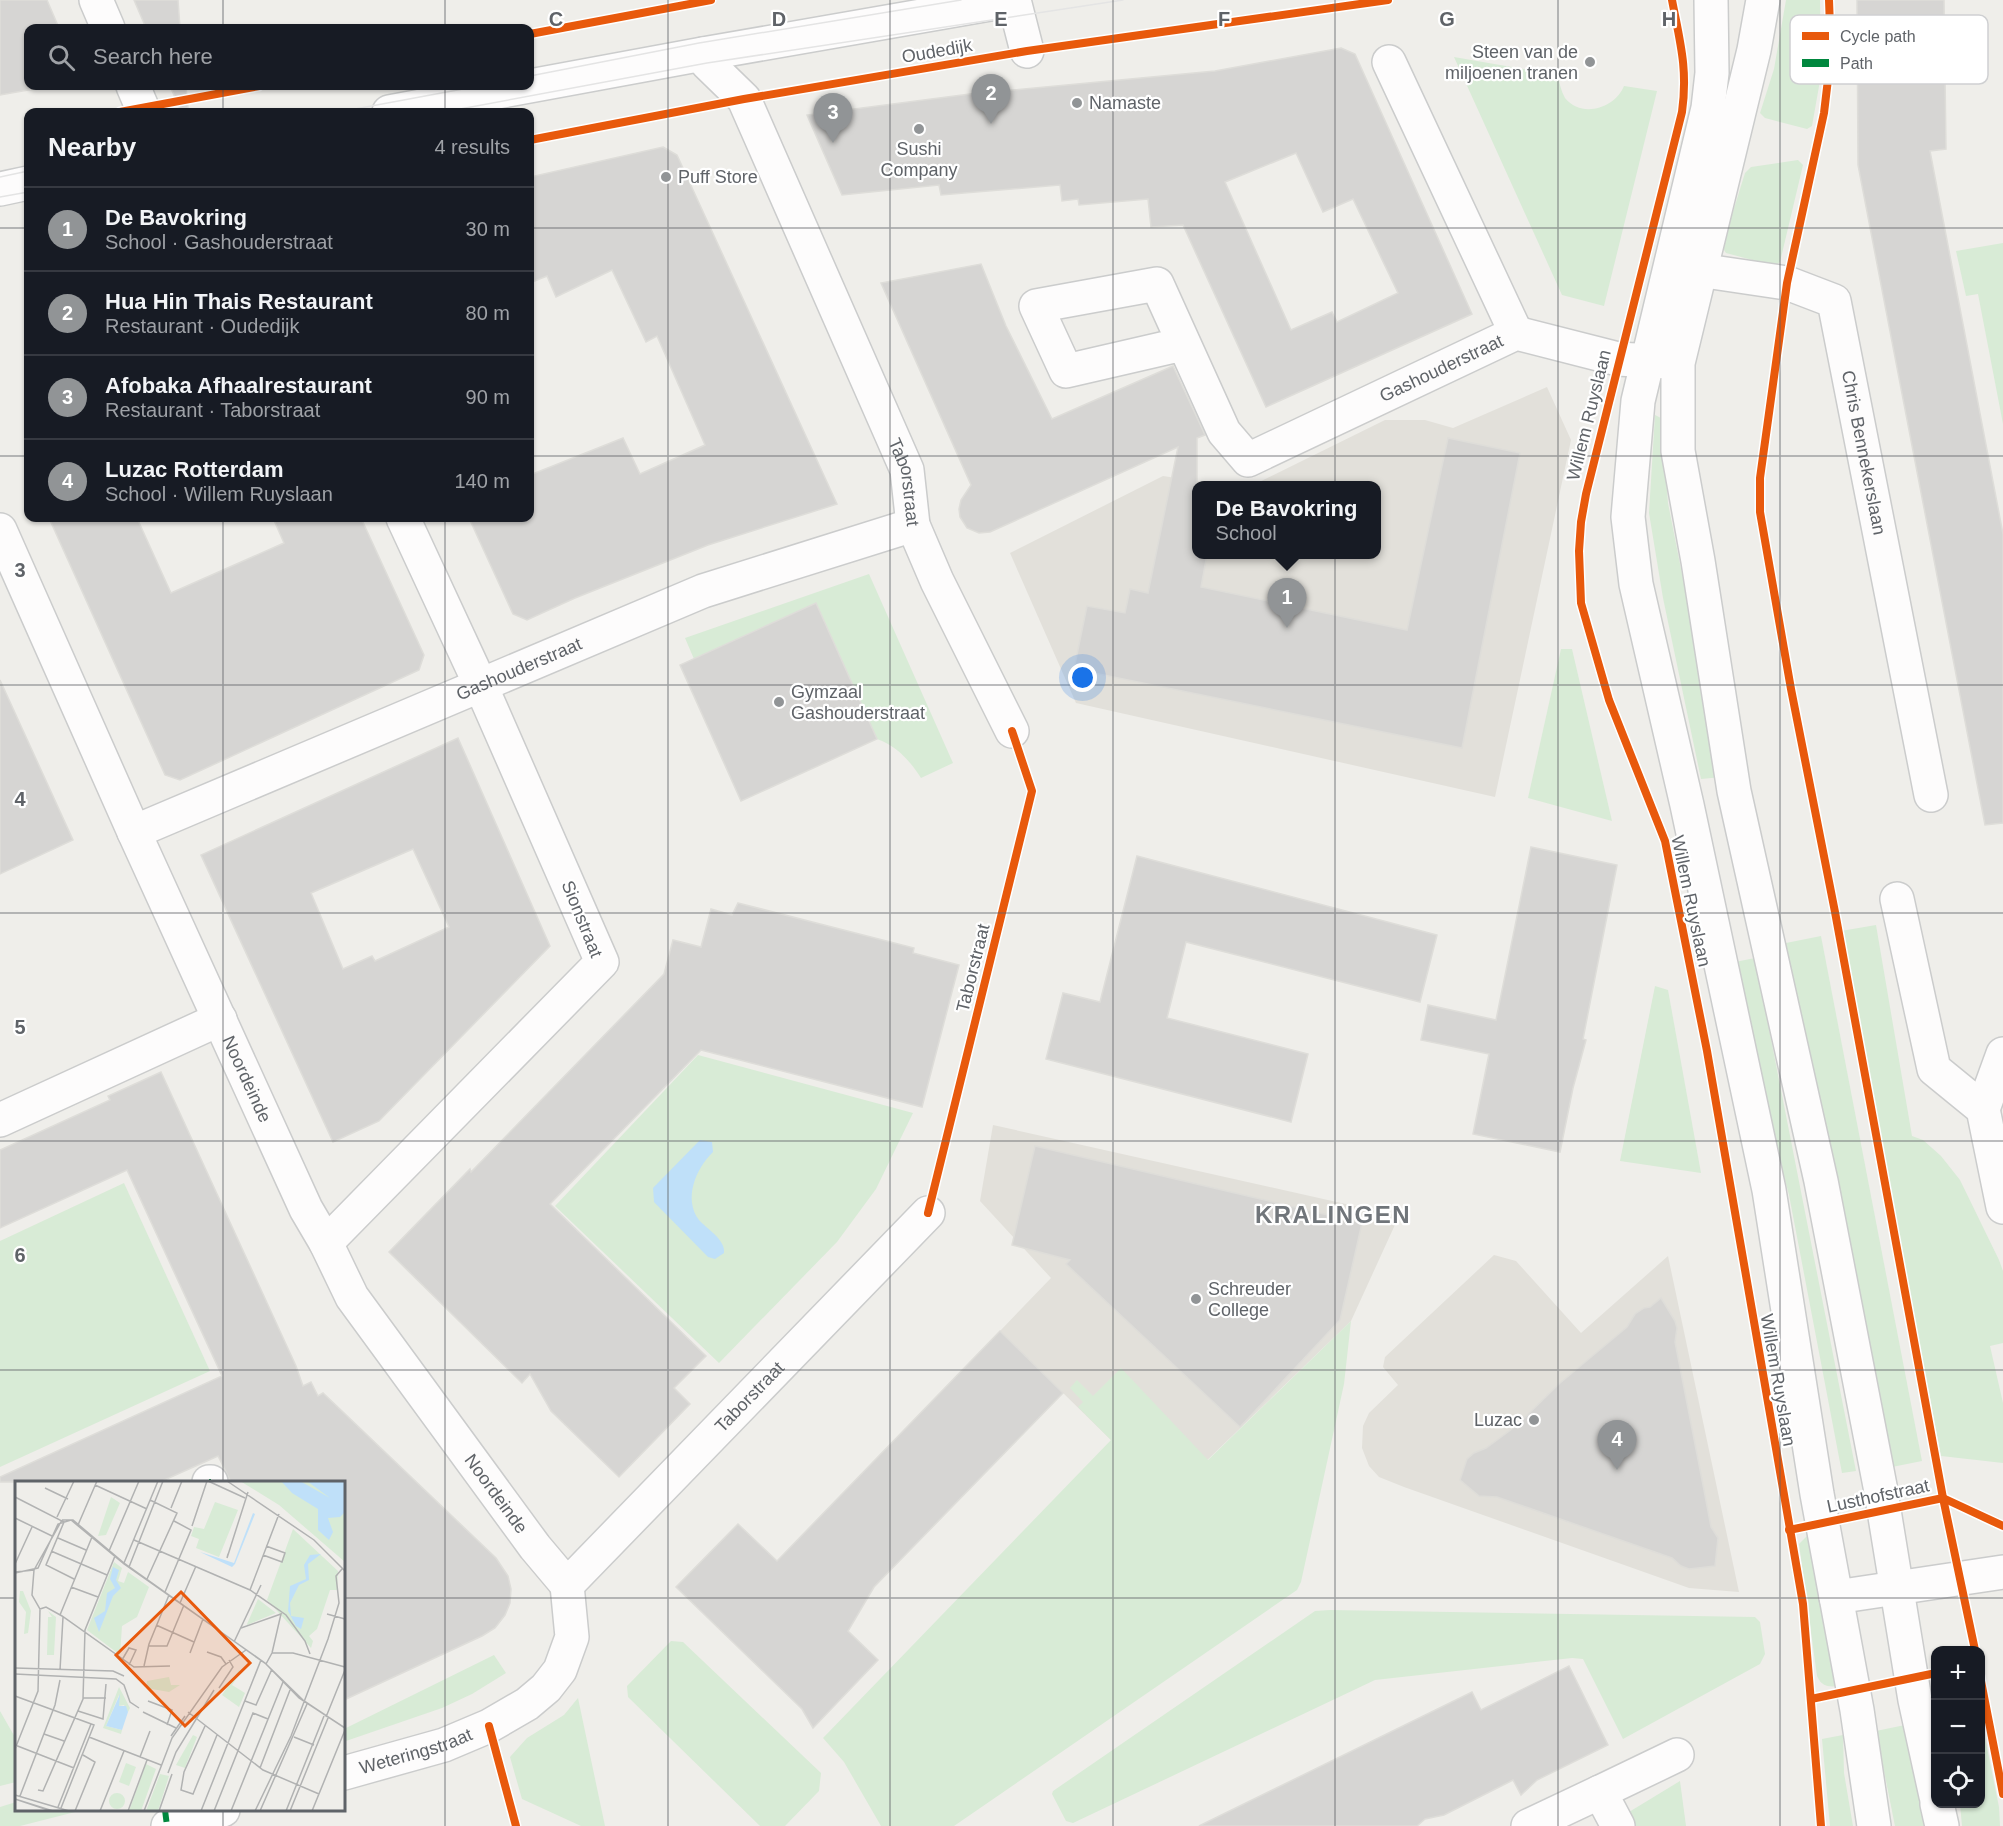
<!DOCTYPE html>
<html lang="en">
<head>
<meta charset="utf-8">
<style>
  body { margin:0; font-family:Arial,sans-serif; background:#20242c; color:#f1f3f6 }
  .controls { position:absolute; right:18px; bottom:18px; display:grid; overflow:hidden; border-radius:12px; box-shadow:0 2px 4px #0004 }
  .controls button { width:54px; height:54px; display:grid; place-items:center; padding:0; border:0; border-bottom:2px solid #363941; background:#171b24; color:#f1f3f6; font:30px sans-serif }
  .you { position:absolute; left:1083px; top:678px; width:21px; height:21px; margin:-15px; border:4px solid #fff; border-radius:50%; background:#1a73e8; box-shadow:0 0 0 9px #1a73e833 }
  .badge { display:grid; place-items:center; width:39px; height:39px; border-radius:50%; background:#919496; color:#fff; font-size:20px; font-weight:700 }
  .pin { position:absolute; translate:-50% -50px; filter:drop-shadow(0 2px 3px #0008) }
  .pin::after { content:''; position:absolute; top:32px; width:21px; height:18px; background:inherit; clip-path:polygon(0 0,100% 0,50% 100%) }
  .popup { position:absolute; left:1192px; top:481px; width:189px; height:78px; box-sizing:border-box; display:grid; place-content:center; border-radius:12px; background:#171b24; filter:drop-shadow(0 2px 4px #0005); font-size:20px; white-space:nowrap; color:#9ea1a6 }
  .popup b { font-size:22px; color:#f1f3f6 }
  .popup::after { content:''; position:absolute; left:50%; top:100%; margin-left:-12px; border:12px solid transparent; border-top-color:#171b24 }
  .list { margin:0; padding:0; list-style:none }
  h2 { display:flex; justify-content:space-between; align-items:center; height:78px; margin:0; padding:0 24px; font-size:26px }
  h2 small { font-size:20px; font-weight:400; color:#9ea1a6 }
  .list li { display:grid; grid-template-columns:39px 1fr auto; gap:18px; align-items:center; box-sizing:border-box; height:84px; padding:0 24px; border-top:2px solid #363941 }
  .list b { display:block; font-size:22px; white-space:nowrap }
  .list p { margin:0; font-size:20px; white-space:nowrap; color:#9ea1a6 }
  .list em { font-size:20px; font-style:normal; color:#9ea1a6 }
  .icon { flex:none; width:33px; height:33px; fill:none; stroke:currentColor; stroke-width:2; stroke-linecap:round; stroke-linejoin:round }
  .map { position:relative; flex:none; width:2003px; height:1826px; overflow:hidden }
  .search { position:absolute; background:#171b24; box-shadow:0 2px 4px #0004; left:24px; top:24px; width:510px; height:66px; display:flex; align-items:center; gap:15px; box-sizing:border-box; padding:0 21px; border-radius:12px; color:#9ea1a6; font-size:22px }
  .panel { position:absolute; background:#171b24; box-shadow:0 2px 4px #0004; left:24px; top:108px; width:510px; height:414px; border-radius:12px }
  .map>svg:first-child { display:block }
</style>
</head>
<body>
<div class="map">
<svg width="2003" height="1826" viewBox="0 0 2003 1826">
  <rect width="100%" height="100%" fill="#efeeea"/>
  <g fill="#e2e0da">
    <path d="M1547,387L1571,440L1495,797L1076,703L1010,553L1163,476L1224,485L1197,486V554H1377V486L1253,485L1385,420H1425L1453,428Z"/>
    <path d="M993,1125L1399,1216L1351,1321L1169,1497L1000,1331L1051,1278L980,1201Z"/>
    <path d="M1494,1255L1516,1261L1581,1333L1668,1256L1739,1592L1689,1588L1404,1487L1379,1477L1369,1466L1362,1448L1363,1426L1369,1413L1398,1385L1383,1367L1385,1357Z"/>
  </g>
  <g fill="#d8ebd6">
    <path d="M1786,0H1820L1821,75L1812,126L1807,129L1765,118L1760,113L1774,69Z"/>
    <path d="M1454,57L1558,75C1559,82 1561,91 1565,98C1582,119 1615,108 1624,86L1657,91L1604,306L1562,295Z"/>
    <path d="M1798,160L1803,165L1780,262L1775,266L1726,253L1722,247L1745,173L1751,167Z"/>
    <path d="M2003,243V424L1978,294L1966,296L1956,251Z"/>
    <path d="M1655,415L1661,418L1668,503L1722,777L1701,779L1663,598L1649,513Z"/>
    <path d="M869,574L953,763L921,778C910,761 897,746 877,739L816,603L694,659L685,638Z"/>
    <path d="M1561,649H1572L1612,821L1528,798Z"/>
    <path d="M1876,925L1912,1136L1923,1140L1941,1156L1960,1180L1999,1260L2003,1271V1343L1990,1346L2003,1403V1463L1941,1456L1841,931Z"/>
    <path d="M1821,936L1922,1461L1887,1468L1786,943Z"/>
    <path d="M1755,958L1856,1471L1842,1473L1789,1195L1762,1095L1735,962Z"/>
    <path d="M1655,986L1668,990L1701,1173L1620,1161Z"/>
    <path d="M698,1055L913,1113L876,1189L837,1242L719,1363L555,1206Z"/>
    <path d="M124,1183L210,1371L0,1467V1241Z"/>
    <path d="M1351,1321L1344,1384L1301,1582L1297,1590L954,1826H881L844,1762L823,1738L1111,1440L1078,1407L1083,1402L1070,1388L1077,1380L1093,1396L1121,1368L1208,1460Z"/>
    <path d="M1808,1535H1810L1840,1686C1828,1687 1822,1687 1817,1676L1799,1544Z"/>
    <path d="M1330,1610L1755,1617L1760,1622L1765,1654L1760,1664L1623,1739L1583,1659L1572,1658L1375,1680L1073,1823L1066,1821L1052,1794L1053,1791L1315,1611Z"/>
    <path d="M671,1641L683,1642L821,1773L819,1791L785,1826H760L628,1697L627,1686Z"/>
    <path d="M494,1655L506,1673L472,1694L442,1708L346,1741L344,1729Z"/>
    <path d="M578,1698L605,1826H581L522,1799L510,1757L527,1738L564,1715Z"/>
    <path d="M0,1711L16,1739V1782L0,1786Z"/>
    <path d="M1981,1717L1999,1807L2000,1826H1962L1960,1804H1980Z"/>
    <path d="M1905,1725L1924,1826H1895L1876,1731Z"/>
    <path d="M1843,1735L1844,1773L1853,1826H1830L1822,1739Z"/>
    <path d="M1680,1781L1686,1826H1636L1629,1812Z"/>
    <path d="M16,1802V1810H83L20,1826H0V1807Z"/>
  </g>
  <path fill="#bfe0f9" d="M700,1140L712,1142L713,1152C696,1168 683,1199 699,1220C707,1229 726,1240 724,1253L715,1259L708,1257L654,1202L653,1188Z"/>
  <g fill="#d6d5d3" stroke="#deddd9" stroke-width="1.5" fill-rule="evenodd">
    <path d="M0,0H47L59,28H28V86H51L0,95Z"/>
    <path d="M134,0H178L180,28H146Z"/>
    <path d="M1857,0H1944L1946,149L1930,151L2003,534V823L1985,825L1858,165Z"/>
    <path d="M1341,48L1355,54L1472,314L1266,407L1183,225L1151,227L1148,199L1079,205L1078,199L1062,201L1060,185L941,195L939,185L842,195L807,115L970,94L1215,71ZM1296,153L1323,212L1353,199L1398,293L1337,322L1332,312L1291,330L1225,182Z"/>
    <path d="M170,86H186L188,108L180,109Z"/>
    <path d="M663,147L677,155L837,504L708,545L575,598L527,620L513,614L469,518H530V475L623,438L640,474L705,445L657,336L646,342L612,270L556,297L547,276L530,283V177Z"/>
    <path d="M981,264L1006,326L1052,419L1173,366L1205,435L1197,438V555H1207L1201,587L1407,630L1448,438L1520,453L1462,748L1074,669L1087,606L1125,613L1130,589L1148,593L1178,447L990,532L979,533L967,528L960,517L959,509L961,500L971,485L881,283Z"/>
    <path d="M49,518H137L171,593L284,543L273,518H361L424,655L419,670L180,780L165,775Z"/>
    <path d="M816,603L877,739L741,801L680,665Z"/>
    <path d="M0,680L73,840L0,874Z"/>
    <path d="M458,738L550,946L379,1121L333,1142L201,855ZM413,849L449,927L375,961L372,956L343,969L311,893Z"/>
    <path d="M1531,847L1617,865L1583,1039L1586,1040L1573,1088L1560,1152L1473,1134L1489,1054L1421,1040L1428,1005L1496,1020Z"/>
    <path d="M1137,856L1437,935L1420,1002L1186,942L1167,1018L1308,1054L1291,1122L1046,1059L1063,993L1100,1002Z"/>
    <path d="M738,903L914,948L913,953L959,965L922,1107L701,1050L550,1204L706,1356L674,1388L690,1404L619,1477L551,1411L530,1374L522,1383L389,1252L470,1169L471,1172L664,974L673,940L701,947L711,909L732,915Z"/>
    <path d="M161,1072L296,1366L303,1386L311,1382L318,1396L323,1393L496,1558L508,1576L511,1589L510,1603L505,1615L495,1628L482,1636L344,1700V1482H231L218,1456L160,1482H0V1477L222,1376L127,1170L0,1228V1150L110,1100L108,1096Z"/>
    <path d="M1035,1146L1362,1223L1340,1320L1240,1427L1066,1264L1070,1260L1012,1245Z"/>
    <path d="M1661,1298L1675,1321L1677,1328L1675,1342L1704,1490L1711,1527L1718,1538L1715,1566L1689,1569L1681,1566L1672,1558L1497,1497L1479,1496L1460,1480L1467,1459L1474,1453L1486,1448L1516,1426L1560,1383L1627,1327L1635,1314L1644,1308L1650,1307Z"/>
    <path d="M1000,1331L1063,1393L874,1587L848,1631L878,1660L813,1728L802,1709L676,1587L738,1524L777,1561Z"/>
    <path d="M1569,1666L1608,1745L1537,1780L1521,1795L1513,1780L1444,1815L1425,1819L1417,1826H1199L1472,1692L1481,1710Z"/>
  </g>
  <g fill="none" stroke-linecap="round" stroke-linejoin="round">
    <defs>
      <g id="minor">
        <path d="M96,0L108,28"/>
        <path d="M1014,0L1027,51"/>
        <path d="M1711,0L1712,73L1708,108L1638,401L1628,517L1636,584L1687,805L1769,1190L1817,1494L1857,1710L1874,1826"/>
        <path d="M1763,0L1754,50L1678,363V451L1698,561L1734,791L1821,1181L1880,1486L1915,1700L1936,1796"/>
        <path id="s1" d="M703,54L707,63L744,99L907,470L913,525L937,581L1012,731"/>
        <path d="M1389,62L1516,333"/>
        <path d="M133,86L144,112"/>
        <path d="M389,112L703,54L1013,0"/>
        <path d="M0,189L28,183"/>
        <path id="s2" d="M1678,267L1787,283L1834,301L1931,795"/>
        <path id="s3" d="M1183,344L1066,371L1036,306L1157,284L1224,432L1248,460L1516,333L1618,359L1670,362"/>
        <path id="s4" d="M0,530L134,832L306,1209L326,1243L352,1297L535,1547L567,1585"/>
        <path id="s5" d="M134,832L703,591L913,525"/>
        <path d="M1897,899L1934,1069L1983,1109L2003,1207"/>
        <path d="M1983,1109L2003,1054"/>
        <path d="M0,1120L220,1019"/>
        <path d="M326,1243L602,962L481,686L403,518"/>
        <path d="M209,1482H211"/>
        <path id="s6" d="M567,1585L928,1213"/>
        <path d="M1836,1597L2003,1572"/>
        <path id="s7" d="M344,1773L444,1745L489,1726L527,1704L546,1688L560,1670L572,1637L567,1585"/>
        <path d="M1600,1792L1677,1755"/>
        <path d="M1937,1804L1942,1826"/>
        <path d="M168,1826L223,1810"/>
        <path d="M1528,1826L1600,1792L1618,1826"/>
      </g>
    </defs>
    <use href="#minor" stroke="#cbcccc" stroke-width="36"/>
    <use href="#minor" stroke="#fdfcfc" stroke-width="33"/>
    <g stroke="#e4e4e4" stroke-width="1.5">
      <path d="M530,76L699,43L961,0"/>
      <path d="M339,112L479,86"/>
      <path d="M444,112L707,63L1123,0"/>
      <path d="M0,177L28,171"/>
      <path d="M0,197L28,192"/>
    </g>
    <g stroke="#00873e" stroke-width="6" stroke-dasharray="12 6" stroke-linecap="butt">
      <path d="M209,1482H211"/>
      <path d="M165,1810L167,1826"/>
    </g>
    <defs>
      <g id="cycleway">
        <path d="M1672,0C1680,42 1688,69 1682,112L1586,494L1581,522L1579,551L1581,603L1609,700L1665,841L1707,1051L1803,1604L1821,1826"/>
        <path d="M1829,0L1831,54L1824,113L1787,283L1760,478V512L1791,689L1835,912L1943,1498L1975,1650"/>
        <path d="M530,34L711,0"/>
        <path d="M120,112L259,86"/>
        <path d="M530,140L744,99L1027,51L1388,0"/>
        <path d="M928,1213L1032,791L1012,731"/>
        <path d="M1789,1530L1943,1498L2003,1526"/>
        <path d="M1980,1676L2003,1794"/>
        <path d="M1811,1699L1936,1673"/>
        <path d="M489,1726L516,1826"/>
      </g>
    </defs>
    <use href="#cycleway" stroke="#fff" stroke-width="11"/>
    <use href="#cycleway" stroke="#e8590c" stroke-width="8"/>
  </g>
  <path fill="none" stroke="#5f6368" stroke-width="1.5" stroke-opacity="0.55" d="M223,0V28M445,0V28M668,0V1826M890,0V1826M1113,0V1826M1335,0V1826M1558,0V1826M1780,0V1826M223,86V112M445,86V112M0,228H28M530,228H2003M0,456H28M530,456H2003M223,518V1482M445,518V1826M0,685H2003M0,913H2003M0,1141H2003M0,1370H2003M0,1598H16M344,1598H2003M223,1810V1826"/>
  <g fill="#919496" stroke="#fff" stroke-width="2">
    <circle cx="1590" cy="62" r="6"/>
    <circle cx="1077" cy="103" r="6"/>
    <circle cx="919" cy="129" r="6"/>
    <circle cx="666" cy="177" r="6"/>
    <circle cx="779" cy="702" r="6"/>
    <circle cx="1196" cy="1299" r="6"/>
    <circle cx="1534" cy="1420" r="6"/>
  </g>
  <g text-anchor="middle" stroke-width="4.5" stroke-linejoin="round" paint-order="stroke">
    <g font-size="18" fill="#5f6368" stroke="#fff">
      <text transform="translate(937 51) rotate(-10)" y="6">Oudedijk</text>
      <text dy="6" stroke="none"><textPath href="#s3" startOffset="728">Gashouderstraat</textPath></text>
      <text transform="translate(1589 415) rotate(-76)" y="6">Willem Ruyslaan</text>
      <text dy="6" stroke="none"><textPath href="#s2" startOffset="315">Chris Bennekerslaan</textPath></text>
      <text dy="6" stroke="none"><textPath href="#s1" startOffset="478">Taborstraat</textPath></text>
      <text dy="6" stroke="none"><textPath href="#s5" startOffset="418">Gashouderstraat</textPath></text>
      <text transform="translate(1691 901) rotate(78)" y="6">Willem Ruyslaan</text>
      <text transform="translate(582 919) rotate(68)" y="6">Sionstraat</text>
      <text transform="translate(973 968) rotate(-76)" y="6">Taborstraat</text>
      <text dy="6" stroke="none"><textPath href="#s4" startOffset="602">Noordeinde</textPath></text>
      <text transform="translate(1778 1380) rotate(80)" y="6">Willem Ruyslaan</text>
      <text dy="6" stroke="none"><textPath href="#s6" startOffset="262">Taborstraat</textPath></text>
      <text dy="6" stroke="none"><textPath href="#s4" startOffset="1088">Noordeinde</textPath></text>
      <text transform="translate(1878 1496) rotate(-12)" y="6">Lusthofstraat</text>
      <text dy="6" stroke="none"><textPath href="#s7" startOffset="75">Weteringstraat</textPath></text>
    </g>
    <g font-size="18" fill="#5f6368" stroke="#fff" text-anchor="start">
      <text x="1578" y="58" text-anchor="end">Steen van de<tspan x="1578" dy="21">miljoenen tranen</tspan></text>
      <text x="1089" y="109">Namaste</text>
      <text x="919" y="155" text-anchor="middle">Sushi<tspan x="919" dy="21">Company</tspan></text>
      <text x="678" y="183">Puff Store</text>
      <text x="791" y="698">Gymzaal<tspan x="791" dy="21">Gashouderstraat</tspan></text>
      <text x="1208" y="1295">Schreuder<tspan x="1208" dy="21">College</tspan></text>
      <text x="1522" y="1426" text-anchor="end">Luzac</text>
    </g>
    <g font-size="24" font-weight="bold" letter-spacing="1.5" fill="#70757a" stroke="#fff">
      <text x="1333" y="1223">KRALINGEN</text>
    </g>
  </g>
  <g transform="translate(15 1481)">
    <rect width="330" height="330" fill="#efeeea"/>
    <path d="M225,0H307L330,14V81L264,24ZM96,16L105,22L91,54L83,55ZM200,21L223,29L204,76L181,67L184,58L176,55L179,46L189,48ZM278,48L323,90L322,109H315L302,148L294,155L298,160L296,167L252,119ZM99,81L107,87L103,100L109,102L113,91L134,106L122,136L107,145L105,174L72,149ZM5,110H8L16,130L13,152L9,153L11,131L4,121ZM243,118L261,132L232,144V143ZM33,130L41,136L39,174H32L33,136H37ZM224,189L226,191L217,204L230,212L224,226L207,214ZM154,196L156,204H165L154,211L131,207L132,200ZM104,206L115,227L113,231L109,224L104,225V214L91,245L107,249L106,253L88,247ZM178,254L182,256L170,287L161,284ZM111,282L121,286L114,305L104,301ZM131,283L141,288L126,330H114ZM145,293L154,295L143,330H131ZM94 320a8 8 0 1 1 16 0a8 8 0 1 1-16 0Z" fill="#d8ebd6"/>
    <path d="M266,0H285L315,17L292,0H330V31L325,36L313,37L318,51L314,59L303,49V28L277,12ZM238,32L240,33L220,83L217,86L185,71L219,82ZM306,73L293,83L294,99L284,104L275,122L276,135L289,137L286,148L281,145L273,130L275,105L291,98L289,84L295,74ZM98,86L104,89L101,99L106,107L98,115L84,151L79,137L90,130L92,112L100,107L95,98ZM105,213L104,225H111L113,231L107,249L91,245Z" fill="#bfe0f9"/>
    <path fill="none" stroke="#b1b2b2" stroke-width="1.5" d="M193,0L230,17M212,0L299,59L330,90M80,4L132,28M30,7L53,18M0,16L49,41L31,84L59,98M156,27L167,0M42,36L59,0M0,37L37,55M47,39H58L109,82L251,183L288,219L330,247M63,44L82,0M177,45L192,0M43,57L71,69M119,59L235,109L271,134L290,160L295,173M36,70L92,94M94,70L124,0M213,73L212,77L233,11M248,74L267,81L270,72L251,65M109,82L143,0M0,83L17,46M114,86L148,0M19,89L17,114L25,128L31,126L47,135L119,186L155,185M19,89L47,39M0,91L19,89M0,92L23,87L43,43L56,39L109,83L250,182L284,217L330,247M132,98L162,32L135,19M56,106L83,116M235,109L264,33M150,111L176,49L159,40M165,122L181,85M312,133L330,138M45,134L77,56M141,144L179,161M226,147L266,133L257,172M219,161L246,104M133,165H152L169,124M192,171L206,176L211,183M175,172L188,138M107,179L114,167L121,169L114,184M251,183L257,172H278L330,186M129,185L134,163L154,114M0,187L98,190L109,195M45,189L48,136M0,193L101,198L109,204L115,221L124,227M204,207L218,186L214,179M0,215L79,244L46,327M68,217H91M133,220L157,229L152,244M230,220L241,224L257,188M63,230L88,238L91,203M128,231L161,247M173,231L248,289L304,313M311,236L330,189M190,245L169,291L166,309L178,313L202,254M29,253L49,260M156,255L170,235M74,256L146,284M279,256L299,264M0,264L59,287M0,268L23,210L25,128M125,276L135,250M245,287L275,209M153,292L161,271L199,209M23,309L28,310L68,218L70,149L100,75M0,314L54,330M5,315L40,224L45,199M0,318L36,330M0,318L38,330M43,326L76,243M60,330L80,281L68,274M85,330L109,270M113,330L132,279M129,330L157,257L207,186L231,169M144,330L157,293M186,330L246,179M199,330L238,232L253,238M216,330L268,201M240,330L276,255L313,158L324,122L321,95L327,88M245,330L292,223M271,330L309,235M275,330L313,237M297,330L330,249"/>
    <path fill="#e8590c" fill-opacity="0.15" stroke="#e8590c" stroke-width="3" d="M166,111L235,182L170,245L101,174Z"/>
    <rect width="330" height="330" fill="none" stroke="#5f6368" stroke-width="3"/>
  </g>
  <rect x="1790" y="15" width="198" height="69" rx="9" fill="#fff" stroke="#cfd0d2" stroke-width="1.5"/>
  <rect x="1802" y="32" width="27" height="8" fill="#e8590c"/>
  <rect x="1802" y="59" width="27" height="8" fill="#00873e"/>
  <g font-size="16" fill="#5f6368">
    <text x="1840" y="42">Cycle path</text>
    <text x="1840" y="69">Path</text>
  </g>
  <g font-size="20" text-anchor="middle" font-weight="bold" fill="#5f6368" stroke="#fff" stroke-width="4.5" stroke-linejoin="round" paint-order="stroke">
    <text x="556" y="26">C</text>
    <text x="779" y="26">D</text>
    <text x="1001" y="26">E</text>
    <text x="1224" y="26">F</text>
    <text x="1447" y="26">G</text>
    <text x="1669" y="26">H</text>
    <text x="20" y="577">3</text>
    <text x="20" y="806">4</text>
    <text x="20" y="1034">5</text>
    <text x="20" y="1262">6</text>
  </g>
</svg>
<div class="controls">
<button>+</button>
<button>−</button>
<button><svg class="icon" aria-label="locate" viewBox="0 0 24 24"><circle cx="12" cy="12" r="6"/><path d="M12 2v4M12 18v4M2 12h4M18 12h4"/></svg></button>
</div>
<div class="you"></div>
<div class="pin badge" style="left:1287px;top:628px">1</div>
<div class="popup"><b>De Bavokring</b>School</div>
<div class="pin badge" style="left:991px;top:124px">2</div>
<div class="pin badge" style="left:833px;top:143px">3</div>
<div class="pin badge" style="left:1617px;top:1470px">4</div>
<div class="search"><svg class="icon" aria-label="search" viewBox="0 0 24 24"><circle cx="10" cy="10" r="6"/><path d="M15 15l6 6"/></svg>Search here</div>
<section class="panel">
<h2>Nearby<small>4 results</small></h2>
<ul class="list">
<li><span class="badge">1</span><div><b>De Bavokring</b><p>School · Gashouderstraat</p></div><em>30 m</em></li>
<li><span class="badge">2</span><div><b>Hua Hin Thais Restaurant</b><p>Restaurant · Oudedijk</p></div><em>80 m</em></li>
<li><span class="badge">3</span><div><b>Afobaka Afhaalrestaurant</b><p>Restaurant · Taborstraat</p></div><em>90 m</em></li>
<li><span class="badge">4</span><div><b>Luzac Rotterdam</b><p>School · Willem Ruyslaan</p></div><em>140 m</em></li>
</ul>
</section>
</div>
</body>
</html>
